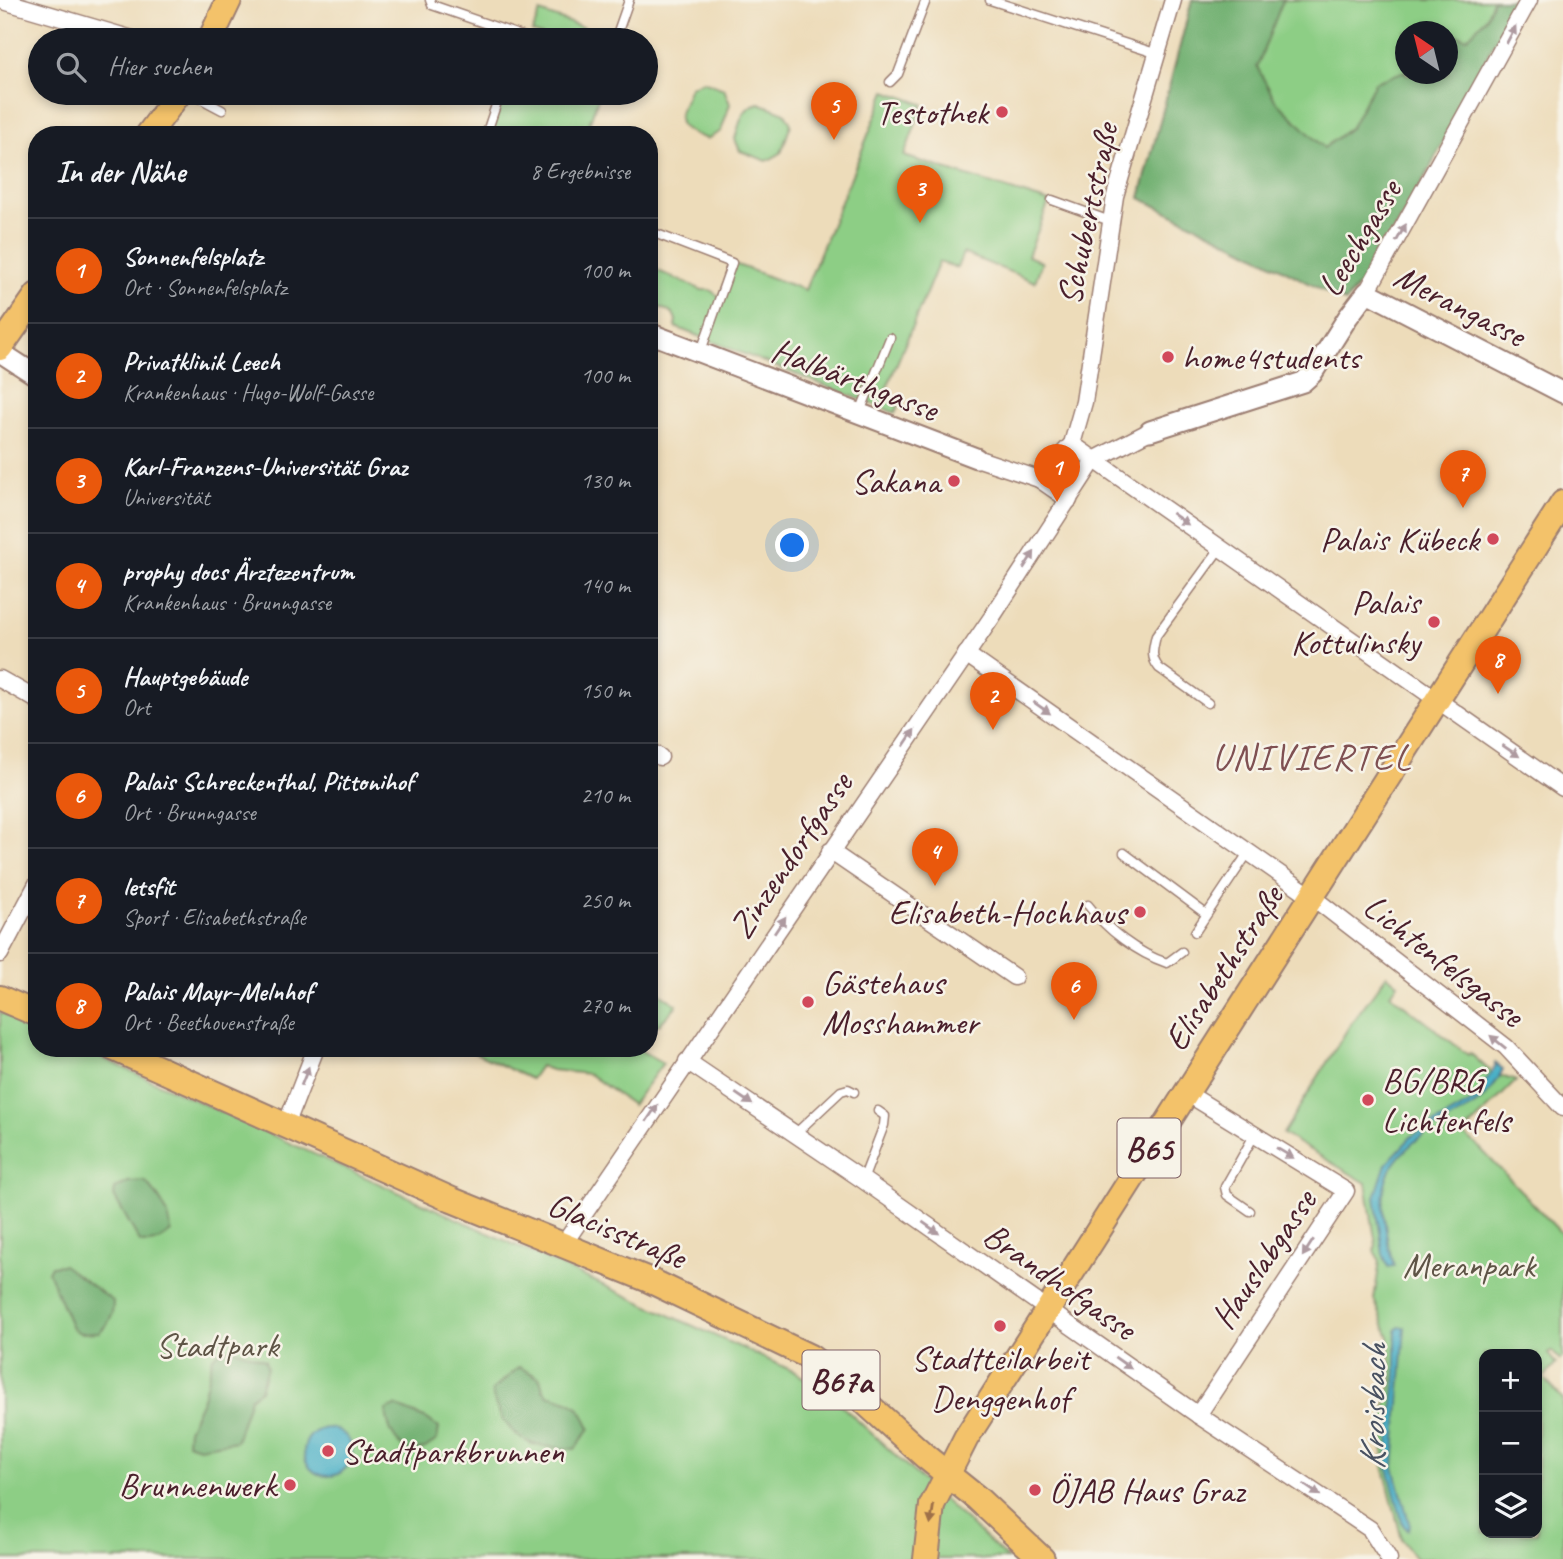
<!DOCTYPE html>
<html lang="de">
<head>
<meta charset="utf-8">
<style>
  body { margin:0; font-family:Caveat,sans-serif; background:#20242c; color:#f1f3f6 }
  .controls { position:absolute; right:21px; bottom:21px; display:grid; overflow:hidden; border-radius:14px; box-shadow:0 4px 10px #0003 }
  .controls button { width:63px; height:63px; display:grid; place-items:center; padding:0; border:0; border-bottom:2px solid #363941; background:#171b24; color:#f1f3f6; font:35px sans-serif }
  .compass { position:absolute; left:1395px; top:21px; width:63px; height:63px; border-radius:50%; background:#171b24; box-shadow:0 4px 10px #0003; rotate:325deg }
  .you { position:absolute; left:793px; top:546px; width:24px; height:24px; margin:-18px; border:5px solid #fff; border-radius:50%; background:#1a73e8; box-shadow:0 0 0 10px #1a73e833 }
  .badge { display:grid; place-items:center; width:46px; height:46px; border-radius:50%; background:#ea580c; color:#fff; font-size:23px; font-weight:700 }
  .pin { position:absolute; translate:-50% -58px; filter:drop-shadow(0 2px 4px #0008) }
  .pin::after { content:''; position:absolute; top:37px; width:24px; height:21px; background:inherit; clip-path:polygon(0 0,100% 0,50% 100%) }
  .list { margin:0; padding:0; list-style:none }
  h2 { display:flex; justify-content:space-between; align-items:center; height:91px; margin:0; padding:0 28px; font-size:30px }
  h2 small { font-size:23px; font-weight:400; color:#9ea1a6 }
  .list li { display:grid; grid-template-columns:46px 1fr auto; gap:21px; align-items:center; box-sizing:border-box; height:105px; padding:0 28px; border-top:2px solid #363941 }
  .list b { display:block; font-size:26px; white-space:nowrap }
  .list p { margin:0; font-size:23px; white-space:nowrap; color:#9ea1a6 }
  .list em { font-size:23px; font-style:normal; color:#9ea1a6 }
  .icon { flex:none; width:38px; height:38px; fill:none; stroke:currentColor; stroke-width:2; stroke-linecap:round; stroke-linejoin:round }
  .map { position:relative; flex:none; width:1563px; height:1559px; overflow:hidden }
  .search { position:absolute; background:#171b24; box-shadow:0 4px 10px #0003; left:28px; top:28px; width:630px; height:77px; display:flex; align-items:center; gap:18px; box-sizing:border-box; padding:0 24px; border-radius:38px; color:#9ea1a6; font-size:26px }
  .panel { position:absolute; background:#171b24; box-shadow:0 4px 10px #0003; left:28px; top:126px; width:630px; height:931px; border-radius:28px }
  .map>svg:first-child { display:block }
</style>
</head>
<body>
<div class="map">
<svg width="1563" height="1559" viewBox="0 0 1563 1559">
  <rect width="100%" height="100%" fill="#f7f3e8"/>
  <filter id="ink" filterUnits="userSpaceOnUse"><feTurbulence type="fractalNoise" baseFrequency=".0143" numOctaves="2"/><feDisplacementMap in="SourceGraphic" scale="14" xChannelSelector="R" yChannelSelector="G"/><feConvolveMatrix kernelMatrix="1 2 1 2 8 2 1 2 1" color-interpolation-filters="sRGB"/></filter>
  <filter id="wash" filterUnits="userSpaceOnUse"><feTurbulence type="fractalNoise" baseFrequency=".00686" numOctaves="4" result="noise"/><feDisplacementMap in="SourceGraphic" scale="28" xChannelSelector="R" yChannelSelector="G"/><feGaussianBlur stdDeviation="1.57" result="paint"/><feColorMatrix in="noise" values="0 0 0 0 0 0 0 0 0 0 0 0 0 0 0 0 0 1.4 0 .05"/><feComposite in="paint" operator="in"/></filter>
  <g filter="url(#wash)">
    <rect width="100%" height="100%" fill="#eddcba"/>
    <g fill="#8dce85" stroke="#6c7658" stroke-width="2" fill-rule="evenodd">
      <path d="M1192,0H1516L1354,293L1345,302L1242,248L1140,198ZM1406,32H1448V74H1406Z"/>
      <path d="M540,12L607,36L604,40H556L532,32Z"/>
      <path d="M703,81L724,89L730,104L721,131L707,139C669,126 677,120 690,87Z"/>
      <path d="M886,91L923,104L904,156L1049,202L1028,256L1042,262L1035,282L963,253L957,268L939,262L883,397L899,404L895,413L675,327L676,320L673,313L649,303V267L702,290H710L720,297L732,263L805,290Z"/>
      <path d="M505,93H600L585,135H490Z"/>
      <path d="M759,103L785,113L791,124L781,153L767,161L740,151L735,139C740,123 741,107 759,103Z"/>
      <path d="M1387,975L1398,984L1390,994L1468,1055L1470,1053L1492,1073L1516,1081L1463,1134L1478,1146L1563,1235V1357L1560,1360L1552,1351L1548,1354L1556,1364L1543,1378L1563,1399V1559H1416L1402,1540L1383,1465L1385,1408L1392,1381L1389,1337L1374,1299L1380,1261L1374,1251L1376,1245L1366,1183L1283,1134L1350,1025ZM1484,1354H1537V1533H1484Z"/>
      <path d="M657,991L677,1005L659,1025L649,1023V1001Z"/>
      <path d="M0,1012L37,1029V1048H80L795,1372L831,1396L1008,1559H0Z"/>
      <path d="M465,1048H636L663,1063L632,1105L589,1074L551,1070L540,1066L531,1079Z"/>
    </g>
    <g fill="#72b172" stroke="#5e684e" stroke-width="2">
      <path d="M1192,0H1283L1257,67L1275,100L1324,148L1351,127L1375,82L1405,71L1406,74H1448V32L1426,31L1427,25L1467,38L1486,18L1493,0H1516L1428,172L1377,261L1345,302L1242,248L1140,198Z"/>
      <path d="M145,1181C158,1196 170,1211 171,1232C162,1239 153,1246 140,1242L114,1196L115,1189L128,1182Z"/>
      <path d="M63,1265L113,1301C113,1316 110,1323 99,1332L80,1333L72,1328L48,1272L51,1266Z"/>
      <path d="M222,1349H235L265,1360L267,1368L260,1390L250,1398L236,1441L199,1447L187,1443L188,1430L203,1398L213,1357Z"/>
      <path d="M519,1367L540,1378L543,1389L548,1395C573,1402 579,1402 590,1428L575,1449C561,1448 544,1448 530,1443C510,1435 495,1411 492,1391Z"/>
      <path d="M395,1406L427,1419L439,1428L437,1440L425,1448L411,1452C394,1443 388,1429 386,1410Z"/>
    </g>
    <g fill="#48b0c7" stroke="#496879" stroke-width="2">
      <path d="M1495,1063L1503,1069C1483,1115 1450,1113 1418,1139C1385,1165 1380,1184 1385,1224C1387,1238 1389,1252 1394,1266L1388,1267L1383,1254L1375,1197L1386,1164L1412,1136L1474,1101L1494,1068Z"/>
      <path d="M1400,1327H1405L1394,1467L1410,1526L1408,1530L1403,1525L1387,1465L1396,1374V1329Z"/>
      <circle cx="328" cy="1452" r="24"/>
    </g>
  </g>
  <g filter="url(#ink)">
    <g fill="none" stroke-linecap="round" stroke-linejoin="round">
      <defs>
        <g id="service">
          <path d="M430,0L432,5L533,40"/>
          <path d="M990,0L1158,54"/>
          <path d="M615,40L629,0"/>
          <path d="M890,82L898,74L926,0"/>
          <path d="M190,93L222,110"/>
          <path d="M486,135L500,93"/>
          <path d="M1052,200L1110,221"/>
          <path d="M649,231L732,263L701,351"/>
          <path d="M860,412L890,338"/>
          <path d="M1208,703L1159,668C1150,657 1153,649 1156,636L1221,547"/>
          <path d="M1124,853L1206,914"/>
          <path d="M1088,905C1107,930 1137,953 1167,963L1182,952"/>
          <path d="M1195,932L1248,853"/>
          <path d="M795,1134L841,1091L848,1089L854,1092"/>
          <path d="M863,1180L884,1125L885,1116L878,1111"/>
          <path d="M1250,1211L1227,1195L1225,1187L1255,1134"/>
        </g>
        <g id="minor">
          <path d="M0,0L136,40"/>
          <path d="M1367,292L1529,0"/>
          <path d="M1072,444L1563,788"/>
          <path d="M976,458L1039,479L1069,500"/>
          <path d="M1039,479L1072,444L1084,402L1115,196L1173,0"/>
          <path d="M966,654L1311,896L1506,1047L1563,1108"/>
          <path d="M0,679L37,700"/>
          <path d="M649,751L660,757"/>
          <path d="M830,851L1014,977"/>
          <path d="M0,954L37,884"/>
          <path d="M687,1061L863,1180L1198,1415L1370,1529L1389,1559"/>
          <path d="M1185,1092L1346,1191L1198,1415"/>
          <path d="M286,1125L316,1048"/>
          <path d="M563,1245L992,617L1094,460L1150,431"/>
        </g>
        <g id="tertiary">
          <path d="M649,333L976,458"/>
          <path d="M0,352L37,376"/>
          <path d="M1150,431L1303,382L1312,374L1348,317L1367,292L1563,393"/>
        </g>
        <g id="primary">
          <path d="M210,40L229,0"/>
          <path d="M148,135L179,93"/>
          <path d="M0,348L37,295"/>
          <path d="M0,998L37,1014"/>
          <path d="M113,1048L452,1200L649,1280L810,1357L837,1377L926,1457L977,1498L1042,1559"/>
          <path d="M926,1559L932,1505L966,1438L1563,503"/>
        </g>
      </defs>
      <use href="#service" stroke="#9c7e72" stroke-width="11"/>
      <use href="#minor" stroke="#9c7e72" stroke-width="19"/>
      <use href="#tertiary" stroke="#9c7e72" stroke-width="23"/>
      <use href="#primary" stroke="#9c7e72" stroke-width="28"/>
      <use href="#service" stroke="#fff" stroke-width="8"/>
      <use href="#minor" stroke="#fff" stroke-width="16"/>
      <use href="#tertiary" stroke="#fff" stroke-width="19"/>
      <use href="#primary" stroke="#f3c26a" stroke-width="24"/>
    </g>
    <defs><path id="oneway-solid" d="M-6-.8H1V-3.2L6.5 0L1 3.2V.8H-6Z" transform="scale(1.75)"/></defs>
    <g fill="#ae9aa0">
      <use href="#oneway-solid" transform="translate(1511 35) rotate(-62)"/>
      <use href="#oneway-solid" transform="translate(1401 233) rotate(-61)"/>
      <use href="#oneway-solid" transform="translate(1180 519) rotate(35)"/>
      <use href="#oneway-solid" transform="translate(1029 560) rotate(-57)"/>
      <use href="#oneway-solid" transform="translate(1042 708) rotate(35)"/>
      <use href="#oneway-solid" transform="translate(909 738) rotate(-56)"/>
      <use href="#oneway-solid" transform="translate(1511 751) rotate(34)"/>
      <use href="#oneway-solid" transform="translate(780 925) rotate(-56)"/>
      <use href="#oneway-solid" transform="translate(1498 1042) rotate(-141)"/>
      <use href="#oneway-solid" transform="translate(305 1076) rotate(-68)"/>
      <use href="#oneway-solid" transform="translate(744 1099) rotate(34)"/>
      <use href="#oneway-solid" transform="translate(652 1113) rotate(-56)"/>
      <use href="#oneway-solid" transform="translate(1285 1153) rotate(31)"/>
      <use href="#oneway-solid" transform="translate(931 1228) rotate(35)"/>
      <use href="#oneway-solid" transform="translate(1308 1248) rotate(123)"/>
      <use href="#oneway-solid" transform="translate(1123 1363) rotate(35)"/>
      <use href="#oneway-solid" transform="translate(1312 1490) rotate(34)"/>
    </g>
    <use fill="#9e704a" href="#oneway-solid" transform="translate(932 1515) rotate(99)"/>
  </g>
  <g fill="#d1495b" stroke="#f7f3e8" stroke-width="2.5">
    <circle cx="1002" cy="112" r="7"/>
    <circle cx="1168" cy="357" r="7"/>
    <circle cx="954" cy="481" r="7"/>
    <circle cx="1493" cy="539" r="7"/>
    <circle cx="1434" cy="622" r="7"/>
    <circle cx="1140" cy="912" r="7"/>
    <circle cx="808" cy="1002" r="7"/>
    <circle cx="1368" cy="1100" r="7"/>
    <circle cx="1000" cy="1326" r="7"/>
    <circle cx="328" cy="1451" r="7"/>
    <circle cx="290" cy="1485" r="7"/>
    <circle cx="1035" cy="1490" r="7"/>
  </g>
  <g text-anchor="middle" stroke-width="5" stroke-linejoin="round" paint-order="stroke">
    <g fill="#f7f3e8" stroke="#7e5f64" stroke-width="2">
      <rect x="1117.5" y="1118.5" width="63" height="59" rx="5"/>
      <rect x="802.5" y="1350.5" width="77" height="59" rx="5"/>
    </g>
    <g font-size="33" font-weight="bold" fill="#4a1f2b">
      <text x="1149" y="1160">B65</text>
      <text x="841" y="1392">B67a</text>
    </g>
    <g font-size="35" fill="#4a1f2b" stroke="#f7f3e8" text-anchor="end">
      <text x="988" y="124">Testothek</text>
      <text x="1182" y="369" text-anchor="start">home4students</text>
      <text x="940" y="493">Sakana</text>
      <text x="1479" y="551">Palais Kübeck</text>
      <text x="1420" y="614">Palais<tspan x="1420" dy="40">Kottulinsky</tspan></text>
      <text x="1126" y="924">Elisabeth-Hochhaus</text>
      <text x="822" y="994" text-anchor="start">Gästehaus<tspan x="822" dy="40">Mosshammer</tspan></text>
      <text x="1382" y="1092" text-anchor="start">BG/BRG<tspan x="1382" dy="40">Lichtenfels</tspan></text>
      <text x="1000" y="1370" text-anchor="middle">Stadtteilarbeit<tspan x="1000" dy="40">Denggenhof</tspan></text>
      <text x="342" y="1463" text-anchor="start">Stadtparkbrunnen</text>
      <text x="276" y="1497">Brunnenwerk</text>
      <text x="1049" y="1502" text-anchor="start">ÖJAB Haus Graz</text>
    </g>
    <g font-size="35" fill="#4a1f2b" stroke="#f7f3e8">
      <text transform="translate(1087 214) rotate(-78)" y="12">Schubertstraße</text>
      <text transform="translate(1359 238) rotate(-59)" y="12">Leechgasse</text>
      <text transform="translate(1460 305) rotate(27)" y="12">Merangasse</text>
      <text transform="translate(855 379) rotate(21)" y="12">Halbärthgasse</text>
      <text transform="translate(790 855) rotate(-56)" y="12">Zinzendorfgasse</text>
      <text transform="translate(1444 960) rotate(38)" y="12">Lichtenfelsgasse</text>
      <text transform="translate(1223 968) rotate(-57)" y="12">Elisabethstraße</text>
      <text transform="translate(617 1230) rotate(23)" y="12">Glacisstraße</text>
      <text transform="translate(1263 1259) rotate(-56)" y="12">Hauslabgasse</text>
      <text transform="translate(1060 1281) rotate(35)" y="12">Brandhofgasse</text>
    </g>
    <g font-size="35" fill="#5e5446" stroke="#f7f3e8">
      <text x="1469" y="1277">Meranpark</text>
      <text x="217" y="1357">Stadtpark</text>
    </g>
    <g font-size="37" letter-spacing="2" fill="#7f5052" stroke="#f7f3e8">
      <text x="1312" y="769">UNIVIERTEL</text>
    </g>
    <g font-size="37" font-style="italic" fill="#495262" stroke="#f7f3e8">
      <text transform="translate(1372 1407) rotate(-89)" y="13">Kroisbach</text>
    </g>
  </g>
</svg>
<div class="controls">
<button>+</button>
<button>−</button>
<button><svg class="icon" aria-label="layers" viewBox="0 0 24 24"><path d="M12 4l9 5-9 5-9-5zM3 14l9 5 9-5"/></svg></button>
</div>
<svg class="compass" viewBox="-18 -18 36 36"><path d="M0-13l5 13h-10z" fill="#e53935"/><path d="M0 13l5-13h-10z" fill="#9ea1a6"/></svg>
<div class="you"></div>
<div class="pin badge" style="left:1057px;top:502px">1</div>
<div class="pin badge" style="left:993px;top:730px">2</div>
<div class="pin badge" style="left:920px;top:223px">3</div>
<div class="pin badge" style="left:935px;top:886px">4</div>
<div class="pin badge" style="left:834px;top:140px">5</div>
<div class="pin badge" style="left:1074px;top:1020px">6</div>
<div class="pin badge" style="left:1463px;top:508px">7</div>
<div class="pin badge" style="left:1498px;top:694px">8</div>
<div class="search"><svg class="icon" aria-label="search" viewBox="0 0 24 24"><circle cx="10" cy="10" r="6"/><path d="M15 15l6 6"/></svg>Hier suchen</div>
<section class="panel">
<h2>In der Nähe<small>8 Ergebnisse</small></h2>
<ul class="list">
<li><span class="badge">1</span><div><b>Sonnenfelsplatz</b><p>Ort · Sonnenfelsplatz</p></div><em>100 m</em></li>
<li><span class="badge">2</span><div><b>Privatklinik Leech</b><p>Krankenhaus · Hugo-Wolf-Gasse</p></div><em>100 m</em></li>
<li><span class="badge">3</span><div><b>Karl-Franzens-Universität Graz</b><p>Universität</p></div><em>130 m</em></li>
<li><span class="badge">4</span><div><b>prophy docs Ärztezentrum</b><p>Krankenhaus · Brunngasse</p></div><em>140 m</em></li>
<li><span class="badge">5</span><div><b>Hauptgebäude</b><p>Ort</p></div><em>150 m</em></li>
<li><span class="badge">6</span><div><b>Palais Schreckenthal, Pittonihof</b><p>Ort · Brunngasse</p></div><em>210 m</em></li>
<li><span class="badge">7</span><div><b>letsfit</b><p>Sport · Elisabethstraße</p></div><em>250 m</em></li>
<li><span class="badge">8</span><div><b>Palais Mayr-Melnhof</b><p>Ort · Beethovenstraße</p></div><em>270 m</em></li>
</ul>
</section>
</div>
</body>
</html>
